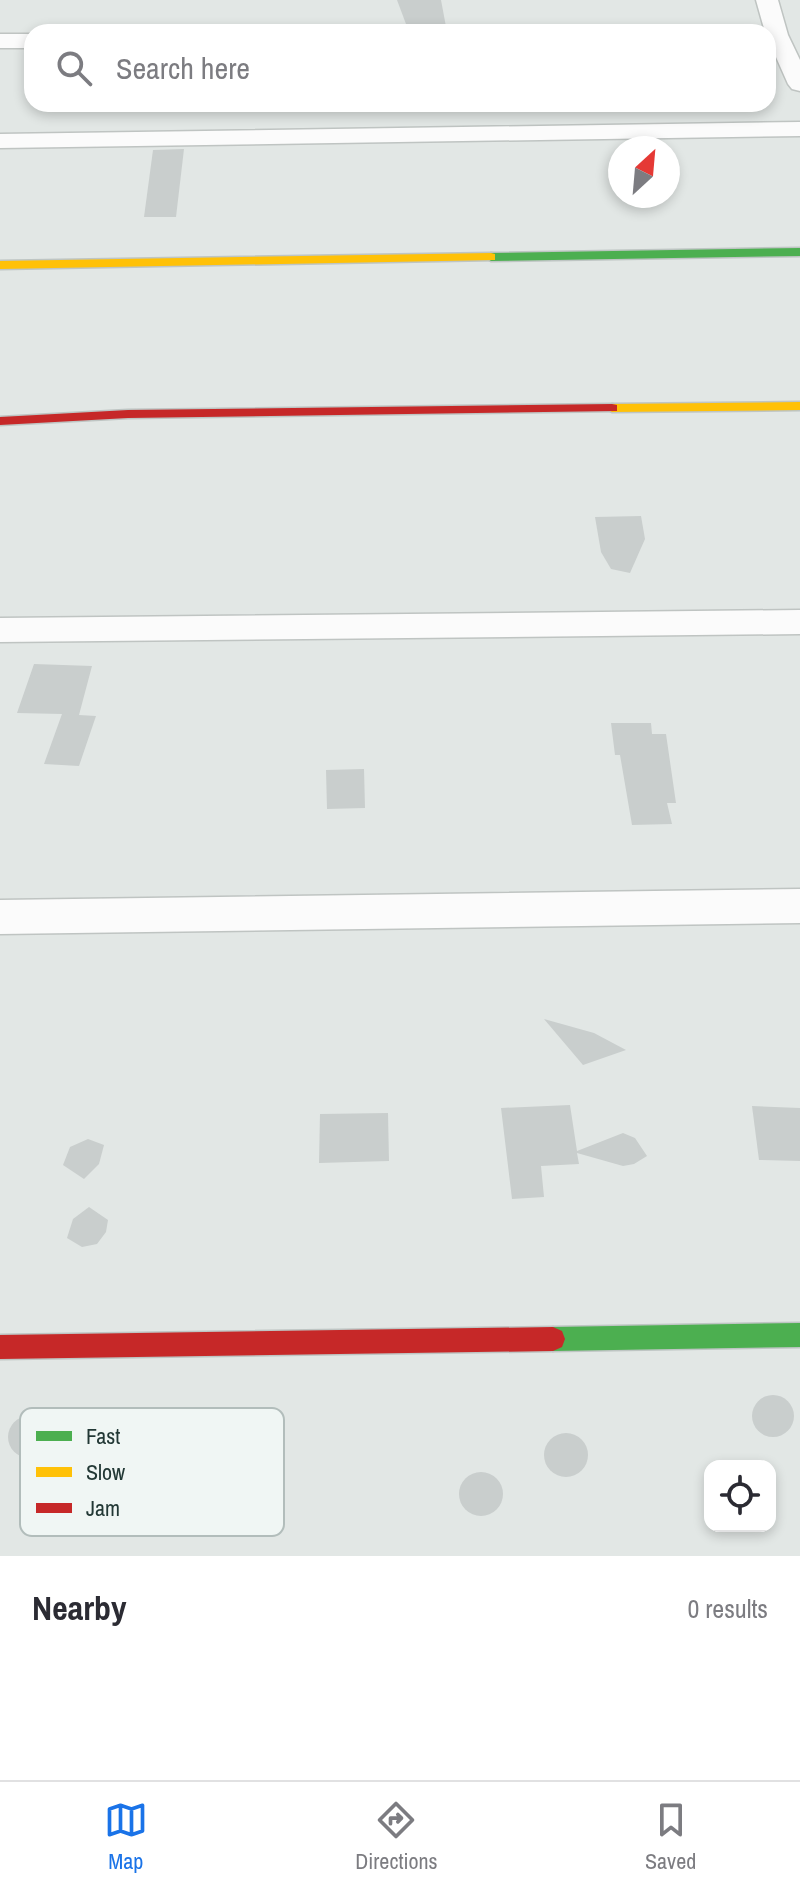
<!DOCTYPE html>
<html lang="en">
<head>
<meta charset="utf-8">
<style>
  body { margin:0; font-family:"Archivo Narrow",sans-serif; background:#f7f7f7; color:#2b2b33 }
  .controls { position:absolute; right:24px; bottom:24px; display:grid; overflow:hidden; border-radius:16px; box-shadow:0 4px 12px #0003 }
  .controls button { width:72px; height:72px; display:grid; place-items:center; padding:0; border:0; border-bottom:2px solid #e1e1e2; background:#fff; color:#2b2b33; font:40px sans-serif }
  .compass { position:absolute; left:608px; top:136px; width:72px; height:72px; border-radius:50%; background:#fff; box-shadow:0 4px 12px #0003; rotate:26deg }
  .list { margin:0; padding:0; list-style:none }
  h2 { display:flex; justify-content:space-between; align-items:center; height:104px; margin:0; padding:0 32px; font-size:34px }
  h2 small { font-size:26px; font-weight:400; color:#7c7c81 }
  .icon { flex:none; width:44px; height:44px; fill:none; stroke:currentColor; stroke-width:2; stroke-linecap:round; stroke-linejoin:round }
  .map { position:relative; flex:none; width:800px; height:1556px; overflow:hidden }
  .search { position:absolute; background:#fff; box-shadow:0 4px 12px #0003; left:24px; right:24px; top:24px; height:88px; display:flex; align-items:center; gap:20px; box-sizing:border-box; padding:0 28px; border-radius:24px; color:#7c7c81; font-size:30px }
  .sheet { height:224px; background:#fff }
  nav { display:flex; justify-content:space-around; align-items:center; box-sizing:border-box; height:112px; border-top:2px solid #e1e1e2; background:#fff; font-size:22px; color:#7c7c81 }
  nav a { display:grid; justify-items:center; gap:4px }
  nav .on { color:#1a73e8 }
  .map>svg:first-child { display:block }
</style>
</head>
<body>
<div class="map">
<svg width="800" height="1556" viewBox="0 0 800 1556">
  <rect width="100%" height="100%" fill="#e2e7e5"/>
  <g fill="#c9cecd">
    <path d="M397,0H441L447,32H409Z"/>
    <path d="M184,149L176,217H144L153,150Z"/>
    <path d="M641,516L645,539L630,573L611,569L601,552L595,517Z"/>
    <path d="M34,664L92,666L79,715L96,716L79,766L44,764L62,714L17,713Z"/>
    <path d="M611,723H651L652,734H666L676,803H667L672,824L632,825L620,755H615Z"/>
    <path d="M364,769L365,808L327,809L326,770Z"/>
    <path d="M544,1019L594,1033L626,1050L583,1065Z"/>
    <path d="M570,1105L577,1151L623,1133L635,1138L647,1156L634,1164L623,1166L577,1153L579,1164L541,1166L544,1197L512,1199L501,1108Z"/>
    <path d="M752,1106L800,1108V1161L759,1160Z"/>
    <path d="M388,1113L389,1161L319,1163L320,1114Z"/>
    <path d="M88,1139L104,1145L99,1164L84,1179L63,1165L70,1147Z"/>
    <path d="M89,1207L108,1220L106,1232L97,1244L82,1247L67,1238L73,1219Z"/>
    <circle cx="773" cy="1416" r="21"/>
    <circle cx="29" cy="1437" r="21"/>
    <circle cx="566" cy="1455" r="22"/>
    <circle cx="481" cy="1494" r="22"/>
  </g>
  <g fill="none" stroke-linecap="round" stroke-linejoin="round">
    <defs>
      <g id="street">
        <path d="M756,0H778L788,35L800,60V91L792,89L788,84L768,39V32H765Z"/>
        <rect x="0" y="34" width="32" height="14"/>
        <path d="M800,122V136L0,148V134Z"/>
        <path d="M800,610V634L0,642V618Z"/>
        <path d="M800,889V923L0,934V900Z"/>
      </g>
      <g id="fast">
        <path d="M800,248V256L491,261L485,257L491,253Z"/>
        <path d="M800,1323V1347L553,1351L544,1347L541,1339L544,1331L553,1327Z"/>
      </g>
      <g id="slow">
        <path d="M491,253L495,254V260L0,269V261Z"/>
        <path d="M800,402V410L612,412L605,408L612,404Z"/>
      </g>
      <g id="jam">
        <path d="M612,404L617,405V411L128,418L0,425V417L128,410Z"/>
        <path d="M553,1327L562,1331L565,1339L562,1347L553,1351L0,1359V1335Z"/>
      </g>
    </defs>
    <use href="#street" stroke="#bfc4c2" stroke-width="3"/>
    <use href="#fast" stroke="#bec5c3" stroke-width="3"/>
    <use href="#slow" stroke="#bec5c3" stroke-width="3"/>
    <use href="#jam" stroke="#bec5c3" stroke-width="3"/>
    <use href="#street" fill="#fbfbfb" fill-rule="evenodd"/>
    <use href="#fast" fill="#4caf50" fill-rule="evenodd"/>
    <use href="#slow" fill="#ffc107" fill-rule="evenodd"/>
    <use href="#jam" fill="#c62828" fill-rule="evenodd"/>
  </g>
  <rect x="20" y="1408" width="264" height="128" rx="12" fill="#f0f6f4" stroke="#b2bdbb" stroke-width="2"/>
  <rect x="36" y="1431" width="36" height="10" fill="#4caf50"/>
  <rect x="36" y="1467" width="36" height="10" fill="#ffc107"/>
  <rect x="36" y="1503" width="36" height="10" fill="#c62828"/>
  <g font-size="22" fill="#223835">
    <text x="86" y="1444">Fast</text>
    <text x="86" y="1480">Slow</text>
    <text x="86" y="1516">Jam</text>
  </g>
</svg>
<div class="controls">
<button><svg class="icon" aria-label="locate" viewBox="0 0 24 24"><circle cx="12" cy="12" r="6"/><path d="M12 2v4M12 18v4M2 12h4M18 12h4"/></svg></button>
</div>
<svg class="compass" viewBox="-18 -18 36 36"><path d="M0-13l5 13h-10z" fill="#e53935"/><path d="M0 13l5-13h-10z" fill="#7c7c81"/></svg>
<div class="search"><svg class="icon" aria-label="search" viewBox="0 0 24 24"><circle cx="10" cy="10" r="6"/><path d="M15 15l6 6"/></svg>Search here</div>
</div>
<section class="sheet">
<h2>Nearby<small>0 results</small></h2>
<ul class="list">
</ul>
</section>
<nav>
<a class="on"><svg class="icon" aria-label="map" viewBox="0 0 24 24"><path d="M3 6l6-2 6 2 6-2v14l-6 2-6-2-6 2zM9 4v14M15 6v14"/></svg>Map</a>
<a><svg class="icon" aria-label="directions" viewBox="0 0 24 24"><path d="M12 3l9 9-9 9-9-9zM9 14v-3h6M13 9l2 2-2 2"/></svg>Directions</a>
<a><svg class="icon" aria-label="saved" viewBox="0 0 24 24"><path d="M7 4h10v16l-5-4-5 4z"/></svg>Saved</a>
</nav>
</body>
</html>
